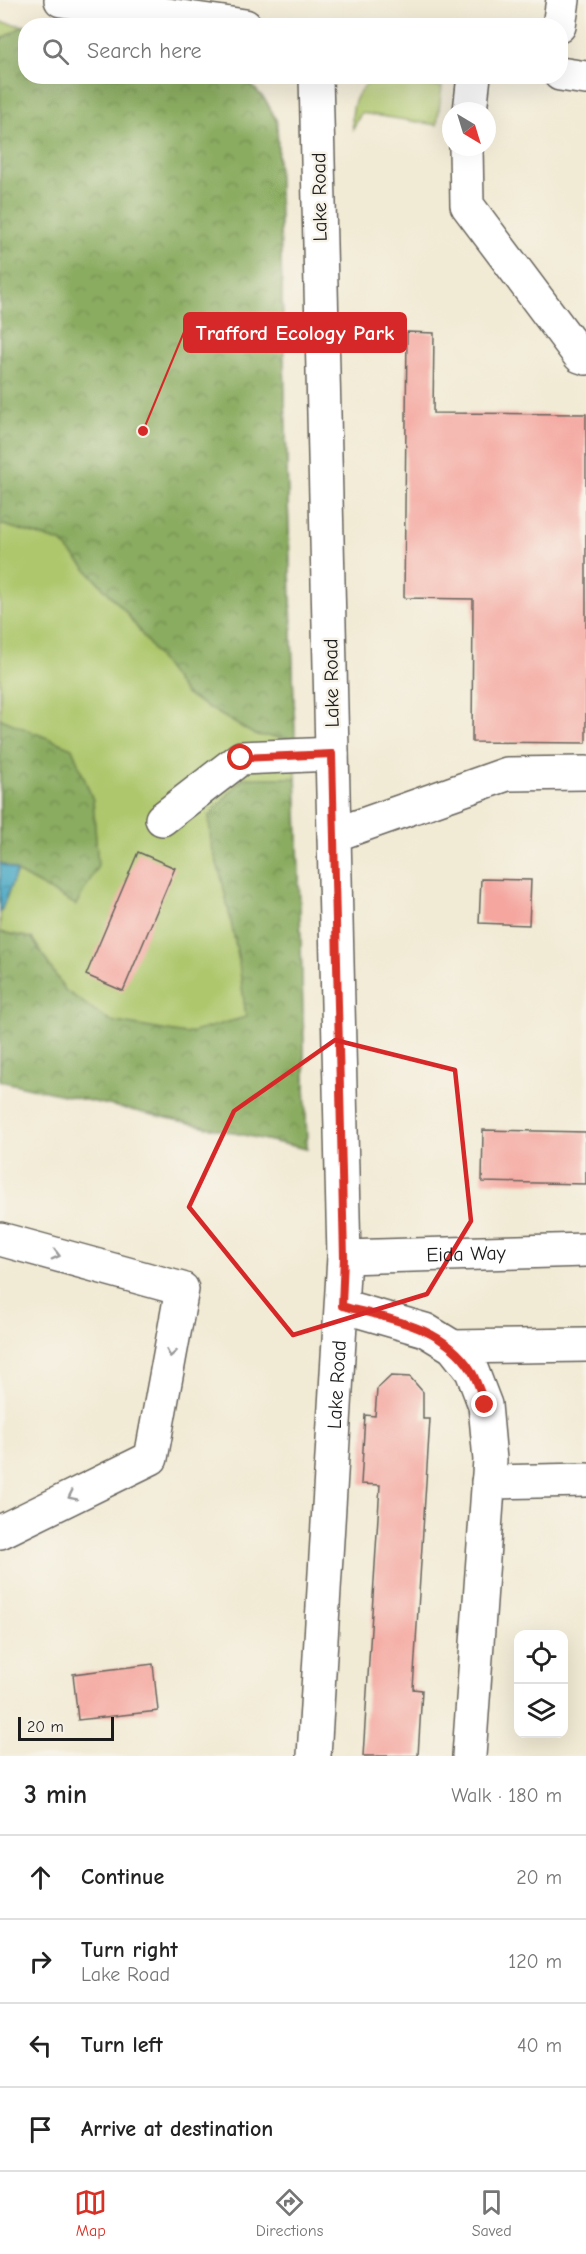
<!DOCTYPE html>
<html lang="en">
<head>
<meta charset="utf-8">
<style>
  body { margin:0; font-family:"Comic Neue",sans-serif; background:#f6f6f6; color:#222 }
  .controls { position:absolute; right:18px; bottom:18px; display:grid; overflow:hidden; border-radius:12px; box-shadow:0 6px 24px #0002 }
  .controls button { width:54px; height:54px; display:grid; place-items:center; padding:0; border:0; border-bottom:2px solid #e0e0e0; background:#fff; color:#222; font:30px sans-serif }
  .compass { position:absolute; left:442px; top:102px; width:54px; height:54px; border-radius:50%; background:#fff; box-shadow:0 6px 24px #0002; rotate:142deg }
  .scale { position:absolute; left:18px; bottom:15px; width:96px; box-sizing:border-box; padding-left:6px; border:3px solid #1c1c1c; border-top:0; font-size:16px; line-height:21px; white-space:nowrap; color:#1c1c1c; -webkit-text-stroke:4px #f7f3e8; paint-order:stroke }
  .stop { position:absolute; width:18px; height:18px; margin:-14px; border:4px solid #d93025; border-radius:50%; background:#fff }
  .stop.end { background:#d93025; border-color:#fff; box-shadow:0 2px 6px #0008 }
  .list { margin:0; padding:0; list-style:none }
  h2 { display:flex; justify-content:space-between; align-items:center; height:78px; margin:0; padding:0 24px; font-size:26px }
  h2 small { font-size:20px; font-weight:400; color:#767676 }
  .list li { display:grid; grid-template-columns:39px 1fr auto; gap:18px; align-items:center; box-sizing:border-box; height:84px; padding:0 24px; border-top:2px solid #e0e0e0 }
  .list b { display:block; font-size:22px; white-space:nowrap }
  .list p { margin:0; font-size:20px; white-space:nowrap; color:#767676 }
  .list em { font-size:20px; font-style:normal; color:#767676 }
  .icon { flex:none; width:33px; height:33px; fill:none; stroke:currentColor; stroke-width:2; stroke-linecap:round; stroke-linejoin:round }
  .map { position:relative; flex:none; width:586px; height:1756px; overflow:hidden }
  .search { position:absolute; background:#fff; box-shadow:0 6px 24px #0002; left:18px; right:18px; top:18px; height:66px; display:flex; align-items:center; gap:15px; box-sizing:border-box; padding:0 21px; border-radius:24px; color:#767676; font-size:22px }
  .sheet { height:414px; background:#fff }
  nav { display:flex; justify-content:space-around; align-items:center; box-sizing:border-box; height:84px; border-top:2px solid #e0e0e0; background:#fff; font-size:16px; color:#767676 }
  nav a { display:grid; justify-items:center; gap:3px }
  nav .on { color:#d93025 }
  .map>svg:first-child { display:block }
</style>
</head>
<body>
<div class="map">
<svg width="586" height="1756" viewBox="0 0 586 1756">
  <defs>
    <pattern id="forest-crowns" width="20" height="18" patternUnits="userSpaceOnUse" patternTransform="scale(1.5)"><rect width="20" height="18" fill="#8aac60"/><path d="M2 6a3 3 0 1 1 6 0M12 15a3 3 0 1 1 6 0" fill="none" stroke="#708b4e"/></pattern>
    <pattern id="water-ripples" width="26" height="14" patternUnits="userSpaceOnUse" patternTransform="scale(1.5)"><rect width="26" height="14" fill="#46a7c5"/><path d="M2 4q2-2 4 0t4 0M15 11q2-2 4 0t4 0" fill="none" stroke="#3a879f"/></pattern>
  </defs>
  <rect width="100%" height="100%" fill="#f7f3e8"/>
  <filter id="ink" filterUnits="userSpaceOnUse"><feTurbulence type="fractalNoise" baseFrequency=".0167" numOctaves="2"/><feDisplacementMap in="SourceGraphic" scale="12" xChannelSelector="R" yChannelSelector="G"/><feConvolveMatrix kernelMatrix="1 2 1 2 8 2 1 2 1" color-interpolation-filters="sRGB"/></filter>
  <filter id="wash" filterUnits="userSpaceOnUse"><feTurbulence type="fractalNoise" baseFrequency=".008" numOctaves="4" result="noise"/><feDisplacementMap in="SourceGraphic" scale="24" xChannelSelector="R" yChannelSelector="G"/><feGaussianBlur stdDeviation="1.35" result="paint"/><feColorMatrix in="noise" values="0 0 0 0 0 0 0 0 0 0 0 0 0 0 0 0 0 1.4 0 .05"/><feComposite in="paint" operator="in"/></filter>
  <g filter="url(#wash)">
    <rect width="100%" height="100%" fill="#f1ead4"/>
    <g fill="#aec76d" stroke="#657244" stroke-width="1.5">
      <path d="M0,22L25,26L26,76L244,77L266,101L277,122L307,1149L0,1081Z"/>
      <path d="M372,79L442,87L437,125L361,113L353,129C350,107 355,93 372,79Z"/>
    </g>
    <g fill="url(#forest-crowns)" stroke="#53643e" stroke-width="1.5">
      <path d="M23,26H26V76L244,77L266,101L277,122L295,739L255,735L185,694L125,611L61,542L3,525L0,526V40Z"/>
      <path d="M0,717L1,719L72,748L93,800L98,866L76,905L0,863Z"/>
      <path d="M243,778H296L307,1149L0,1081V932L32,938L65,990L110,1021L186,1034L246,1017L238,956L222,880L211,844L209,816Z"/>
    </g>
    <path fill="url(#water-ripples)" stroke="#316270" stroke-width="1.5" d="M0,863L17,871L0,914Z"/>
    <g id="blocks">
      <g fill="#f4a69f">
        <path d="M407,332L434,333L433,413L586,414V743L472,742L473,599L404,598Z"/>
        <path d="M138,852L175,868L123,991L86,975Z"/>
        <path d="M481,879L531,880L529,925L479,923Z"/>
        <path d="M483,1130L586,1132V1184L482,1182Z"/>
        <path d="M391,1376L410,1377L423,1392V1419H430L413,1689L422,1690L418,1756H363L380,1485L361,1484L365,1415L375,1416L377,1389Z"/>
        <path d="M153,1664L158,1711L78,1720L73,1674Z"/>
      </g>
    </g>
  </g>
  <g filter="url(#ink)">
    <use href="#blocks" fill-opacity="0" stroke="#67645c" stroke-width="1.5"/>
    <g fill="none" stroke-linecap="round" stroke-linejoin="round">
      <defs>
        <g id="minor">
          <path d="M61,0L245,26"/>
          <path d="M559,26L563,0"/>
          <path d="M560,74L586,78"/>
          <path d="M470,111L474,76"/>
          <path d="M466,147L467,205L580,356L586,358"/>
          <path d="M162,819L241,758L332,754"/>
          <path d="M334,835L507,774L586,773"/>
          <path d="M0,1239L182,1289L151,1458L0,1532"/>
          <path id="s1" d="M344,1257L586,1250"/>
          <path d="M342,1306L425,1330L453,1347L472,1371L485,1405L490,1460L469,1756"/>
          <path d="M453,1347L586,1345"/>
          <path d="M488,1482L586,1480"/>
          <path id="s2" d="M314,1756L344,1257L316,76"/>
        </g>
      </defs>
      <use href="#minor" stroke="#67645c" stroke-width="36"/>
      <use href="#minor" stroke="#fff" stroke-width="33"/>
    </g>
    <defs><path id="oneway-chevron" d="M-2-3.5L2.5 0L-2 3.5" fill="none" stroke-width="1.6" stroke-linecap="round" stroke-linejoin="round" transform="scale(1.5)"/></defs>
    <g stroke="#999">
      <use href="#oneway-chevron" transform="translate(56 1255) rotate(15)"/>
      <use href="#oneway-chevron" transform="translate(171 1353) rotate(100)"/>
      <use href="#oneway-chevron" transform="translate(72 1496) rotate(154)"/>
    </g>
  </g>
  <g fill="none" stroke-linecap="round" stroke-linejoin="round" filter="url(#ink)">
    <path stroke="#d93025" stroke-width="8" d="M241,758L332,754L344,1257L342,1306C389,1319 443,1326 471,1370C477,1380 481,1394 485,1405"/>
  </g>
  <path fill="none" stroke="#d62828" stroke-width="4.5" stroke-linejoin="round" d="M335,1040L455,1070L471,1221L427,1294L293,1335L189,1207L234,1111Z"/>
  <g text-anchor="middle" stroke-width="5" stroke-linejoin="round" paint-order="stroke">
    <g font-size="20" fill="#1c1c1c" stroke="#f7f3e8">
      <text transform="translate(319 197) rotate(-91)" y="7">Lake Road</text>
      <text transform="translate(331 683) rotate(-91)" y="7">Lake Road</text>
      <text dy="7" stroke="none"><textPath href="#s1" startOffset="122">Eida Way</textPath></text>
      <text dy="7" stroke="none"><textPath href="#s2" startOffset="372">Lake Road</textPath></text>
    </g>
  </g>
  <path fill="none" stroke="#d62828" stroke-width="2" d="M143 431L184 332"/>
  <circle fill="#d62828" stroke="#f7f3e8" stroke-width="2" cx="143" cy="431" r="6"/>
  <rect fill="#d62828" stroke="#d62828" stroke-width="2" x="184" y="313" width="222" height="39" rx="6"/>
  <g font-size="21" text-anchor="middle" font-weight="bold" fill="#fff">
    <text x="295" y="340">Trafford Ecology Park</text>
  </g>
</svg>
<div class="controls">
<button><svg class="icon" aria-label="locate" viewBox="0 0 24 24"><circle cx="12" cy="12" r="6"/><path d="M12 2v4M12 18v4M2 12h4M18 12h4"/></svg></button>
<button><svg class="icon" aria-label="layers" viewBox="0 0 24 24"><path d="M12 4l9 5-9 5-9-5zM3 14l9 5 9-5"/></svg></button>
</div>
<svg class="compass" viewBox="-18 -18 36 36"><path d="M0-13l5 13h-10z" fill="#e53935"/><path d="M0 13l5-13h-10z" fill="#767676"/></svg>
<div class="scale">20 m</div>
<div class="stop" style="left:241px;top:758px"></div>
<div class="stop end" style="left:485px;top:1405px"></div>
<div class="search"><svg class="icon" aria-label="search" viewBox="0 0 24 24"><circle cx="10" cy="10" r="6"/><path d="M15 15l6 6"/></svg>Search here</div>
</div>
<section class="sheet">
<h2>3 min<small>Walk · 180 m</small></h2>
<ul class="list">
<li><svg class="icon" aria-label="ahead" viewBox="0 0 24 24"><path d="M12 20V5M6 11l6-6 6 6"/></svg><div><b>Continue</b></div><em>20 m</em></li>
<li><svg class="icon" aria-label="right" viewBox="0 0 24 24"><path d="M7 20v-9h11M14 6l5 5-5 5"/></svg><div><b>Turn right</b><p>Lake Road</p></div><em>120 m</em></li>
<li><svg class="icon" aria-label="left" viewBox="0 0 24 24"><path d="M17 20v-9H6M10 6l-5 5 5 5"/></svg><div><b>Turn left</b></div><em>40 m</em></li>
<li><svg class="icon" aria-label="arrive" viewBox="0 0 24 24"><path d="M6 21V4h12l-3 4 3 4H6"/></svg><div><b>Arrive at destination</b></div></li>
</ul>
</section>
<nav>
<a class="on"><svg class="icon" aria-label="map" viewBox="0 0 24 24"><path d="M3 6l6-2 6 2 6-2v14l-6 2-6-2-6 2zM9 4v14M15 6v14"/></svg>Map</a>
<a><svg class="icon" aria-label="directions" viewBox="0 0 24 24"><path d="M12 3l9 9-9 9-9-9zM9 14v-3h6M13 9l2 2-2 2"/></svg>Directions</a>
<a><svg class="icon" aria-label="saved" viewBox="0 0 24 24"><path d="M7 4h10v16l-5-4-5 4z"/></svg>Saved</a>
</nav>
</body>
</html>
